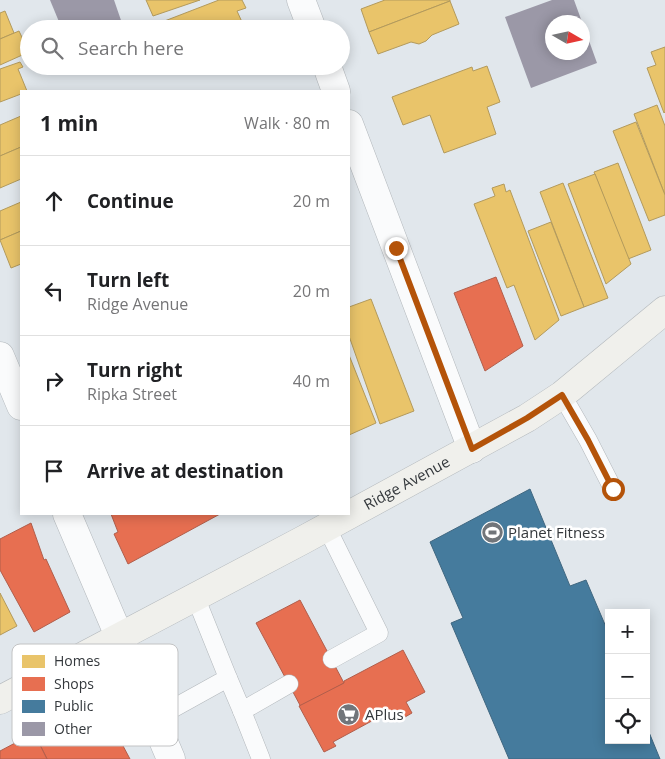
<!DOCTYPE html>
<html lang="en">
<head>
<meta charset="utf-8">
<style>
  body { margin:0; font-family:"Open Sans",sans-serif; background:#f6f6f6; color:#202124 }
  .controls { position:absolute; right:15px; bottom:15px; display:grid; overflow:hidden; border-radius:0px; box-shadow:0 2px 12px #0003 }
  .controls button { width:45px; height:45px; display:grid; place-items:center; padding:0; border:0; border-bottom:1px solid #e0e0e0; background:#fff; color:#202124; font:25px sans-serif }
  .compass { position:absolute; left:545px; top:15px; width:45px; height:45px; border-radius:50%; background:#fff; box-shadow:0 2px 12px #0003; rotate:99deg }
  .stop { position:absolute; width:15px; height:15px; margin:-11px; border:4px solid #b45309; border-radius:50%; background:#fff }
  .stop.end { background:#b45309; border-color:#fff; box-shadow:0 1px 5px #0008 }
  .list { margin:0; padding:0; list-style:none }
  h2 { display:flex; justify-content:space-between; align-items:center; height:65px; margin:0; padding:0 20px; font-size:21px }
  h2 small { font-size:16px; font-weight:400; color:#757577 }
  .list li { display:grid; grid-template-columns:32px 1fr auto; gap:15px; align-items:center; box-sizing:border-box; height:90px; padding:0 20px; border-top:1px solid #e0e0e0 }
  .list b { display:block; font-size:19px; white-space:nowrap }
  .list p { margin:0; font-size:16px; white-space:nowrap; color:#757577 }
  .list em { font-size:16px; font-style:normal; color:#757577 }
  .icon { flex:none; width:28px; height:28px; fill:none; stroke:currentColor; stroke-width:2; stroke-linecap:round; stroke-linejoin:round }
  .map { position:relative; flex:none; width:665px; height:759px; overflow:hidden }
  .search { position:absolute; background:#fff; box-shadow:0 2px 12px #0003; left:20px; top:20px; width:330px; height:55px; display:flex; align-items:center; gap:12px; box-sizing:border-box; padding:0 18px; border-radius:28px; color:#757577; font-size:19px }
  .panel { position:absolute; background:#fff; box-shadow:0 2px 12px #0003; left:20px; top:90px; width:330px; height:425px; border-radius:0px }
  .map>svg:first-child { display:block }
</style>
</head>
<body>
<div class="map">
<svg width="665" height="759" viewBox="0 0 665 759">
  <rect width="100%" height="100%" fill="#e1e7ec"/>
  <g fill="#e9c46a" stroke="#b39a5c">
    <path d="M146,0H200L153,16Z"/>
    <path d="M219,0H242L246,8L237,11L242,22L225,29H150L149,27Z"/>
    <path d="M385,0H450V1L369,32L361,9Z"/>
    <path d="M450,1L459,24L432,35L426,41L419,44L411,42L378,54L369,32Z"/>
    <path d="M5,11L14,33L0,39V13Z"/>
    <path d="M19,31L29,52L0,65V39Z"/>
    <path d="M665,47V112L664,113L647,68L656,65L651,52Z"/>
    <path d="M20,62L23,67L18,69L27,91H21V94L0,102V69Z"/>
    <path d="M487,66L500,102L487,107L496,134L444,153L430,115L403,125L392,97L472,67L473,71Z"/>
    <path d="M657,105L665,126V195L634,114Z"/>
    <path d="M21,116V147L0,156V125Z"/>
    <path d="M636,122L665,195V215L649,221L613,131Z"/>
    <path d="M21,147V179L0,188V156Z"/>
    <path d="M618,163L651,250L628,259L594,172Z"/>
    <path d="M595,174L631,264L606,284L568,184Z"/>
    <path d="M563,183L608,298L584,307L540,192Z"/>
    <path d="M504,184L506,192L510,190L559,320L535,340L514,285L507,288L474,204L495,196L492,188Z"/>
    <path d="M21,202V231L0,240V211Z"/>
    <path d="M551,222L584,307L561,316L528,231Z"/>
    <path d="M21,231V264L11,268L0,240Z"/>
    <path d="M371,299L414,411L380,424L349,336V307Z"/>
    <path d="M349,355L376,423L349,435Z"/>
    <path d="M0,593L17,626L0,635Z"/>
  </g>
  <g fill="#e76f51" stroke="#b15e4b">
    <path d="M496,277L523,346L485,371L454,293Z"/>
    <path d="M111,514H220L128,564L114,534L118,532Z"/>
    <path d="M31,523L44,560L46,559L70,612L34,632L0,570V539Z"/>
    <path d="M300,600L344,683L301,707L256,623Z"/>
    <path d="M403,650L425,692L406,702L412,713L398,721L392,710L333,742L336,746L324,752L299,706L344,683V681Z"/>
    <path d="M98,699L130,759H47L40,745L63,733L57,721Z"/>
    <path d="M34,733L47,759H0V751Z"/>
  </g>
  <path fill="#457b9d" stroke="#406780" d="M530,489L570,586L586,580L609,634V740H646V725L660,759H509L451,623L463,618L430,542Z"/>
  <g fill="#9b98a7">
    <path d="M50,0H114L124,29H62Z"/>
    <path d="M552,0H574L582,22H552V52H582L583,24L597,63L531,88L505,17Z"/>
  </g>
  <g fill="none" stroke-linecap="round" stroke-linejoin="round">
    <defs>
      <g id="service">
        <path d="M562,395L588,440L613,489"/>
        <path d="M326,526L379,633L332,659"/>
        <path d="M228,678L242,711L289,684"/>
        <path d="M242,711L261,759"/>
        <path d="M154,719L228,678L195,596"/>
      </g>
      <g id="minor">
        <path d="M301,0L312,29"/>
        <path d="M327,66L336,91"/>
        <path d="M349,124L472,449"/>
        <path d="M119,636L171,759"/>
      </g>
      <g id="tertiary">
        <path d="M0,356L21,406"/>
        <path d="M67,514L119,636"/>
      </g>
      <g id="secondary">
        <path id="s1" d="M0,700L303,540L527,418L562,395L665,310"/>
      </g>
    </defs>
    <use href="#service" stroke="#b3b8bc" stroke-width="19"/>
    <use href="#minor" stroke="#b3b8bc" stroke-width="29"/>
    <use href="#tertiary" stroke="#b3b8bc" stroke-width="29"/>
    <use href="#secondary" stroke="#b3b8bc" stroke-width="29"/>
    <use href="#service" stroke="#fafbfc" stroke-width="18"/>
    <use href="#minor" stroke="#fafbfc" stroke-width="28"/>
    <use href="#tertiary" stroke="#fafbfc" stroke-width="28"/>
    <use href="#secondary" stroke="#f0f0ec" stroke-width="28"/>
  </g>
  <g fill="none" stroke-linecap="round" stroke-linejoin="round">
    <path stroke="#b45309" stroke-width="6" d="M396,248L472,449L527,418L562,395L588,440L613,489"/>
  </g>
  <defs>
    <symbol id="stadium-disc" viewBox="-11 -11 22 22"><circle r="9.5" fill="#71757a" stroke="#fff"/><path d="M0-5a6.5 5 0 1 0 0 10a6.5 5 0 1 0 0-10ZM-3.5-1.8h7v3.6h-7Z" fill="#fff"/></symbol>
    <symbol id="supermarket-disc" viewBox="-11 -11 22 22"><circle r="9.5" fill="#71757a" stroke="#fff"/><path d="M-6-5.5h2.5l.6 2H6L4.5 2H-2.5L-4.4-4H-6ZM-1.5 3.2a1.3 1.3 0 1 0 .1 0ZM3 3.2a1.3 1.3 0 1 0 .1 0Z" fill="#fff"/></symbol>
  </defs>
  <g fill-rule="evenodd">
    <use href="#stadium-disc" x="480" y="520" width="25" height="25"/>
    <use href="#supermarket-disc" x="336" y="702" width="25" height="25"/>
  </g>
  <g text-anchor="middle" stroke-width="5" stroke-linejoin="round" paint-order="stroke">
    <g font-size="15" fill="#34383c" stroke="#fff">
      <text dy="5" stroke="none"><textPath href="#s1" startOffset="461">Ridge Avenue</textPath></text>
    </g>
    <g font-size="15" fill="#34383c" stroke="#fff" text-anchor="start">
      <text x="508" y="538">Planet Fitness</text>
      <text x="365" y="720">APlus</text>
    </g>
  </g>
  <rect x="12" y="644" width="166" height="102" rx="8" fill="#fff" stroke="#c2c3c4" stroke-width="1"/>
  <rect x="22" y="655" width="23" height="13" fill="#e9c46a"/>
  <rect x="22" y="677" width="23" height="14" fill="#e76f51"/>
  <rect x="22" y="700" width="23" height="13" fill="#457b9d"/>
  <rect x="22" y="722" width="23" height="14" fill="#9b98a7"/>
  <g font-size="14" fill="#34383c">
    <text x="54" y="666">Homes</text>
    <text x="54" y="689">Shops</text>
    <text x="54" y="711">Public</text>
    <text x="54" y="734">Other</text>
  </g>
</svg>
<div class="controls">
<button>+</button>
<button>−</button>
<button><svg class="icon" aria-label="locate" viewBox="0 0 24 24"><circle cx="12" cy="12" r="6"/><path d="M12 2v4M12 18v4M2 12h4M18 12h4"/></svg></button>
</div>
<svg class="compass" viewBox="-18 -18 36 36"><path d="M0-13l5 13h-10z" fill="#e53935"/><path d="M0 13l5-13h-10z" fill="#757577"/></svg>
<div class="stop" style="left:613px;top:489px"></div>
<div class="stop end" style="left:396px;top:248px"></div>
<div class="search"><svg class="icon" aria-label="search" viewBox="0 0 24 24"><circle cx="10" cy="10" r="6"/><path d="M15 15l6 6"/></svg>Search here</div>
<section class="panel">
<h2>1 min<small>Walk · 80 m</small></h2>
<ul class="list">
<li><svg class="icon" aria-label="ahead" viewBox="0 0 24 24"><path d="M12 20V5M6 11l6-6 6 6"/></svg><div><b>Continue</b></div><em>20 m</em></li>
<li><svg class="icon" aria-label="left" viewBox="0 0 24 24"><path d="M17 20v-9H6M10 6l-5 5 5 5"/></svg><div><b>Turn left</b><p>Ridge Avenue</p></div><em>20 m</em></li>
<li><svg class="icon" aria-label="right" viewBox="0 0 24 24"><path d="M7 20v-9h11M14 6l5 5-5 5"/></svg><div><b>Turn right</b><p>Ripka Street</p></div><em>40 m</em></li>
<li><svg class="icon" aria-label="arrive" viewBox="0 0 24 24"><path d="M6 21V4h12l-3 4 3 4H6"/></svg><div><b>Arrive at destination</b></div></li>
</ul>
</section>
</div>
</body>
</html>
